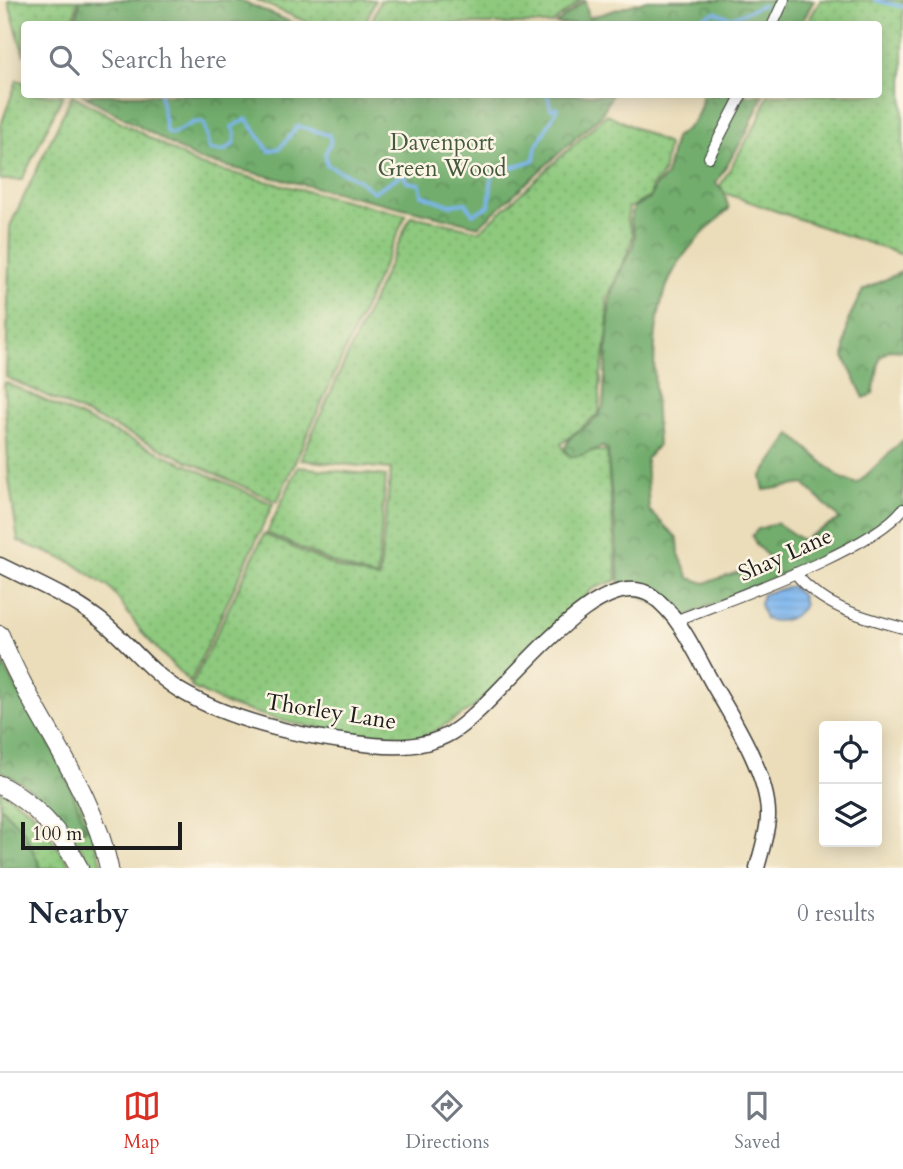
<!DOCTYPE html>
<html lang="en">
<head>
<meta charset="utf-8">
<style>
  body { margin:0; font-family:Cardo,serif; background:#f2f2f3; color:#1f2937 }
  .controls { position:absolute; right:21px; bottom:21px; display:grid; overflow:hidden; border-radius:7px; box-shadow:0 4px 18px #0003 }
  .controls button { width:63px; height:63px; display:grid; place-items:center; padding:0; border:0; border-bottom:2px solid #e0e1e3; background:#fff; color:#1f2937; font:35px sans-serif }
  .scale { position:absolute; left:21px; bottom:18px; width:161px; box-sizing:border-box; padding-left:7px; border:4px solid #1c1c1c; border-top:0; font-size:19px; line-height:24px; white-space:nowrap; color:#1c1c1c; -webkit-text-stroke:5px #fcf5e5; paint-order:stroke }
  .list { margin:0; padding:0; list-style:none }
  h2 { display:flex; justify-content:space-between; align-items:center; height:91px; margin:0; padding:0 28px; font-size:30px }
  h2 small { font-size:23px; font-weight:400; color:#747a83 }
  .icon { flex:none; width:38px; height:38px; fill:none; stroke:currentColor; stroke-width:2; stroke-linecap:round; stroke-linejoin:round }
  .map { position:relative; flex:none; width:903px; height:868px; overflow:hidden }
  .search { position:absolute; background:#fff; box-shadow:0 4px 18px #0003; left:21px; right:21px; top:21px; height:77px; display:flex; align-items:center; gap:18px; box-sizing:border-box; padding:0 24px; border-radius:7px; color:#747a83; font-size:26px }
  .sheet { height:203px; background:#fff }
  nav { display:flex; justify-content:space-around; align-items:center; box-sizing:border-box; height:98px; border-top:2px solid #e0e1e3; background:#fff; font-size:19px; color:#747a83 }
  nav a { display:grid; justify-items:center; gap:4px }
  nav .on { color:#d93025 }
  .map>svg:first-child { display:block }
</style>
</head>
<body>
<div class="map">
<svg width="903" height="868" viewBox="0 0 903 868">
  <defs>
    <pattern id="grass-dots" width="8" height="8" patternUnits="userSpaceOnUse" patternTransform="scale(1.75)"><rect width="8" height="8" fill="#8ec97e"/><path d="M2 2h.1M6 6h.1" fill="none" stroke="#7aac6c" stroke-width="1.8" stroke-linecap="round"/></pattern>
    <pattern id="forest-crowns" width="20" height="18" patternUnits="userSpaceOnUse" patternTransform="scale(1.75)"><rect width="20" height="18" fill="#72ad6d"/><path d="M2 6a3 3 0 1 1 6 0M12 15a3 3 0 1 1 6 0" fill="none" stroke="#5d8c59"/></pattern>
    <pattern id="water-rules" width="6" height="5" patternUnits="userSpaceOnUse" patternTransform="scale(1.75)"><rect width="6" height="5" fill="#7eb6ee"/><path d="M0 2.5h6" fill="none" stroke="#6c9ccc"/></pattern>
  </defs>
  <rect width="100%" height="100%" fill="#fcf5e5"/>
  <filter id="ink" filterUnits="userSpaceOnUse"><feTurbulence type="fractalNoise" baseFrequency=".0143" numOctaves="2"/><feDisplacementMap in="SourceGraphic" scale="14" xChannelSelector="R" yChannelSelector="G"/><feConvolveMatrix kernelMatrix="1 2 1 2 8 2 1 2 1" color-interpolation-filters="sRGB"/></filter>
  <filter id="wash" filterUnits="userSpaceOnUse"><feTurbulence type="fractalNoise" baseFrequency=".00686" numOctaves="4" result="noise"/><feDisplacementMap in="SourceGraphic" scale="28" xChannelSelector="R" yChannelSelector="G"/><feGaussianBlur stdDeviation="1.57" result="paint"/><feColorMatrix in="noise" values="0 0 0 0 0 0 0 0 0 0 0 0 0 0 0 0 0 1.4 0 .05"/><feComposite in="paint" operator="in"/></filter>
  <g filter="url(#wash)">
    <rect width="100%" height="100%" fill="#ebddba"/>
    <g fill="url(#grass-dots)" stroke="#55724d" stroke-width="2">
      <path d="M8,0H78L73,24H24V56Z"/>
      <path d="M256,0H375L365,24H311Z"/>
      <path d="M380,0H581L552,24H371Z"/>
      <path d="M821,0H903V255L724,193L720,186L759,119L768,95L878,94V24H806Z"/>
      <path d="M17,80L24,82V94L63,95L22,180H0L1,125Z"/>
      <path d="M72,95L199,165L406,215L277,502L6,377L10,226Z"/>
      <path d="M607,114L668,144L663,174L652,186L650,197L629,208L627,220L633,234L630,247L607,299L608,331L601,374L599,413L561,444L568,456C583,456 592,448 607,452L617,580L592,589L473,708L426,736L388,741L287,722L228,705L191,687L264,534L338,568L379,579L391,469L300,460L411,216L480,231Z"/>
      <path d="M4,382L273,504L190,683L143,634L111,589L71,562L18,541L9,480Z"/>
      <path d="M298,467L386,476L377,578L338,565L267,533Z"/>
      <path d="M63,767L78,796L104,868H91L77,840L49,805L79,832Z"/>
      <path d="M0,790L35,814L72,868H41L24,831L0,806Z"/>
    </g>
    <g fill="url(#forest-crowns)" stroke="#476444" stroke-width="2">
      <path d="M80,0H240L295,24H76Z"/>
      <path d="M585,0L589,18L647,0H814L801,24H556Z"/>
      <path d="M453,94L467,101L474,94L612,95L601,115L479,226L199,160L83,95Z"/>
      <path d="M702,95H763L747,132L716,183L724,193L729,209C707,229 682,251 670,279C647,327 655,393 658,445L646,459L649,510L678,539L679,554L689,578L705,583L773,561L757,546L752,536L758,529L777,523L802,540L840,519L804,484L764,490L761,477L791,434L839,477L857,484L903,440V509L857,542L675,621L666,610L621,586C617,572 618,562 617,548C615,516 609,484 608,451L602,447L579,456H569L565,450C568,428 595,430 603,406L610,299L623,265L633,247L635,234L630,220L634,207L650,199L655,186L666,176L675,137C690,128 702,114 702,95Z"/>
      <path d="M903,271V351L889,350L880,358L873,394L864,398L844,357L848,320L863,290Z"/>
      <path d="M0,659L63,767L86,829L79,833L27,787L0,770Z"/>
      <path d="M0,806L24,831L41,868H0Z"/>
    </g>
    <path fill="url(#water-rules)" stroke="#4d6985" stroke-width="2" d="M791,586L801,595L804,605C796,619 780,624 765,619L760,604L763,594Z"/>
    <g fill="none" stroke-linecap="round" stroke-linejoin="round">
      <g stroke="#7eb6ee" stroke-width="3.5">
        <path d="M875,0L903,7"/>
        <path d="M702,24L699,19L715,12L731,18L763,5"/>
        <path d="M160,94L166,131L171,134L195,122L204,123L209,150L224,151L234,144L235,133L232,127L247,119L269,151L280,148L298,126L329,135L331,142L325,154L327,165L357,179L373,192L403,174L407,182L420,184L422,195L450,205L466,203L473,214L489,206L492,174L534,160L536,147L558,108L551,109L547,94"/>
      </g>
    </g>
  </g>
  <g filter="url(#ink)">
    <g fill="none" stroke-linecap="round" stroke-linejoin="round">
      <defs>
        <g id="street">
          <path d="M773,24L784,0"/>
          <path d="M709,157L742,94"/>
          <path d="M795,573C823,608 862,617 903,628"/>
          <path d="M675,621C729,599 869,552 903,509"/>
        </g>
        <path id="secondary" d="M0,565C34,582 68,596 99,619C127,640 148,671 179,690C236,724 307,738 373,745C399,748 429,746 451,733C499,705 596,558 652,596C681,616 698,659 715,688C735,722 769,777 768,816C768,832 761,852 757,868"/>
        <g id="highway">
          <path d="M0,635C31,715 92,784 109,868"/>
          <path d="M0,785C35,804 61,832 79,868"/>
        </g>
      </defs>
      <use href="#street" stroke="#3b3934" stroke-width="12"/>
      <use href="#secondary" stroke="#3b3934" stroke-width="17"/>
      <use href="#highway" stroke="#3b3934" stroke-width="20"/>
      <use href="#street" stroke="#fff" stroke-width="10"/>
      <use href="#secondary" stroke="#fff" stroke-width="14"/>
      <use href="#highway" stroke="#fff" stroke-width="18"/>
    </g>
  </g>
  <g text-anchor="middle" stroke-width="5" stroke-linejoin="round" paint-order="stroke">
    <g font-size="23" fill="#44593e" stroke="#fcf5e5">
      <text x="442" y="150">Davenport<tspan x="442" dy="26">Green Wood</tspan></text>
    </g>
    <g font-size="23" fill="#1c1c1c" stroke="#fcf5e5">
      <text transform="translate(785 554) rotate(-24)" y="8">Shay Lane</text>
      <text transform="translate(331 711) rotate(9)" y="8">Thorley Lane</text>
    </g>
  </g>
</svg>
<div class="controls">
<button><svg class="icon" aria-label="locate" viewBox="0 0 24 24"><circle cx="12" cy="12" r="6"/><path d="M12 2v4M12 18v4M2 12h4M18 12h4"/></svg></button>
<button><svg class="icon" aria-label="layers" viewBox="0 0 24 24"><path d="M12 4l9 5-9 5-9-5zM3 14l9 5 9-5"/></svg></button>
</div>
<div class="scale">100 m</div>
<div class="search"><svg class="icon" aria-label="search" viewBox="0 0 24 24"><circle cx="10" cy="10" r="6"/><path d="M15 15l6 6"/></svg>Search here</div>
</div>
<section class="sheet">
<h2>Nearby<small>0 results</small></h2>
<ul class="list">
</ul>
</section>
<nav>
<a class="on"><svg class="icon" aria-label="map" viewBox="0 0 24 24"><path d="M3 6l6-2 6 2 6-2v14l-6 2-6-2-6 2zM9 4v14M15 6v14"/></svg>Map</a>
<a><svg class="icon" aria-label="directions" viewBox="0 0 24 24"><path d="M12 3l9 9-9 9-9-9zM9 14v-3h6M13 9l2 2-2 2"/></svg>Directions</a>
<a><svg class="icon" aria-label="saved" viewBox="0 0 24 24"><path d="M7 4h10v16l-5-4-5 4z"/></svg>Saved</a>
</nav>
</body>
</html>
